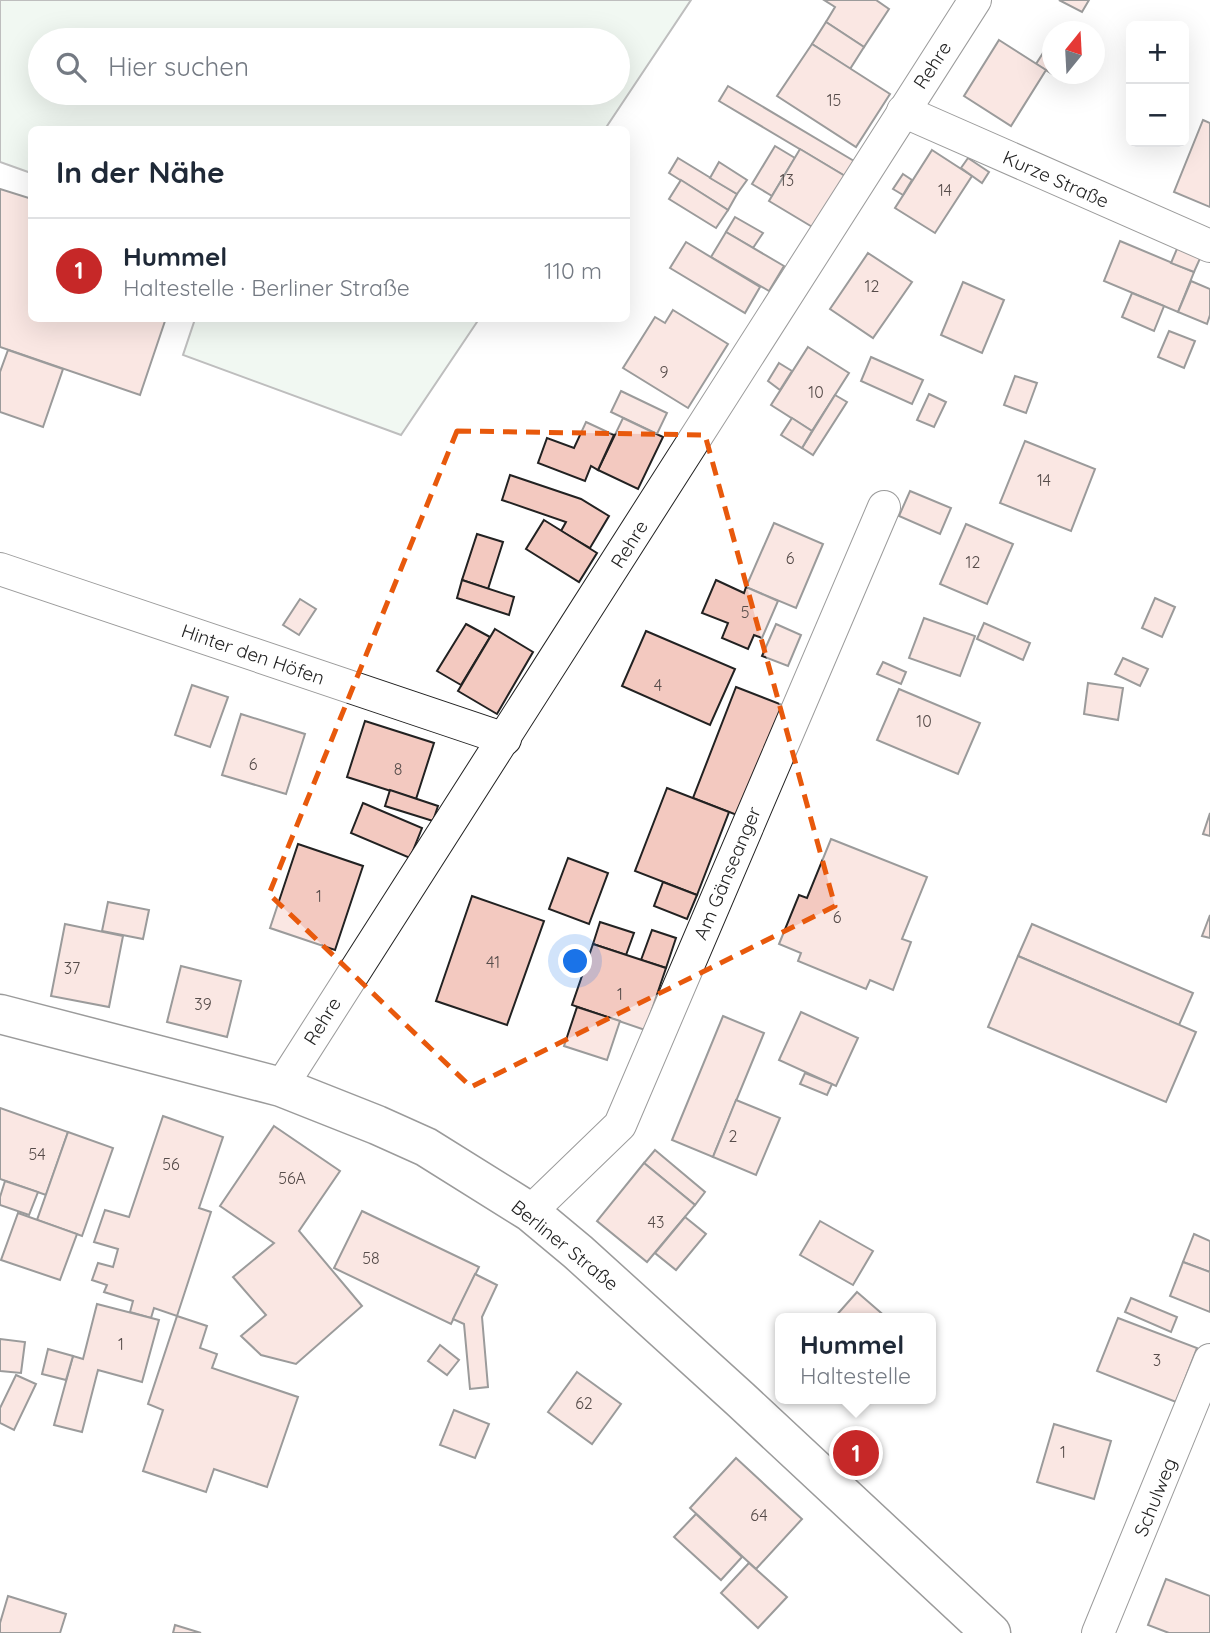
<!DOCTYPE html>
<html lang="de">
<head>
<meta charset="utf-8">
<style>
  body { margin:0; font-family:Quicksand,sans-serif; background:#f2f2f3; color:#1f2937 }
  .controls { position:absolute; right:21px; top:21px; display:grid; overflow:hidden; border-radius:10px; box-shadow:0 7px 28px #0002 }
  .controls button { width:63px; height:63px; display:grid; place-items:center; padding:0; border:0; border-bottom:2px solid #e0e1e3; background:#fff; color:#1f2937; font:35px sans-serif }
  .compass { position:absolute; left:1042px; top:21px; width:63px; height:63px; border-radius:50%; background:#fff; box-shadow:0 7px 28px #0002; rotate:18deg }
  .you { position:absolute; left:576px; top:962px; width:24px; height:24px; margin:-18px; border:5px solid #fff; border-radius:50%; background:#1a73e8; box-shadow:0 0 0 10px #1a73e833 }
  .badge { display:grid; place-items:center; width:46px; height:46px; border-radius:50%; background:#c62828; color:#fff; font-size:23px; font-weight:700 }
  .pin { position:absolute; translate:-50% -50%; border:4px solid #fff; box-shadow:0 2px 7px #0006 }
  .popup { position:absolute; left:775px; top:1313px; width:161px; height:91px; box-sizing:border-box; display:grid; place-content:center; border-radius:10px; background:#fff; filter:drop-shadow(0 2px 5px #0005); font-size:23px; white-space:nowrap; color:#747a83 }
  .popup b { font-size:26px; color:#1f2937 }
  .popup::after { content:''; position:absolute; left:50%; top:100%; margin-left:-14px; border:14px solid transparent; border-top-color:#fff }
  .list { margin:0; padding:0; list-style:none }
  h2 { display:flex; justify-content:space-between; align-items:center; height:91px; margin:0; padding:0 28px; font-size:30px }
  h2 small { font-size:23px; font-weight:400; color:#747a83 }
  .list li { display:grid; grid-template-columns:46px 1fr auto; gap:21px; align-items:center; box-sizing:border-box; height:105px; padding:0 28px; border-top:2px solid #e0e1e3 }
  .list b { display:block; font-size:26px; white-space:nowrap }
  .list p { margin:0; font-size:23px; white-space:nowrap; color:#747a83 }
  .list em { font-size:23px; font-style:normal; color:#747a83 }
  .icon { flex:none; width:38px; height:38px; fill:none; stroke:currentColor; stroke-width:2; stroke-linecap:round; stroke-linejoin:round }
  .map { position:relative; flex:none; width:1210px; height:1633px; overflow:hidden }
  .search { position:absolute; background:#fff; box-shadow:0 7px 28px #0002; left:28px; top:28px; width:602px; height:77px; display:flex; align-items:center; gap:18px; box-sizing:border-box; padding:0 24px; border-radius:38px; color:#747a83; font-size:26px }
  .panel { position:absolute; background:#fff; box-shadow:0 7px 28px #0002; left:28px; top:126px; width:602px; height:196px; border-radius:10px }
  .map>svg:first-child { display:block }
</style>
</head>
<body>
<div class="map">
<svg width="1210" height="1633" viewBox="0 0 1210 1633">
  <rect width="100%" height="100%" fill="#fff"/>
  <g fill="#e0efe3" stroke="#6f6f6f" stroke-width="2" fill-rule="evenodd">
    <path d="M0,0H691L605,129L32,130L31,173L0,162ZM40,40H618V93H40Z"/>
    <path d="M195,319V318L479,319L401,435L183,355Z"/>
  </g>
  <g fill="#f3c9c0" stroke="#222" stroke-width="2">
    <path d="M824,0H876L889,9L864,47L826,22L835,7Z"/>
    <path d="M1059,0H1089L1082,12Z"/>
    <path d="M826,22L864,47L850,69L812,44Z"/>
    <path d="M1052,39V74H1065L1062,80L1036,64Z"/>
    <path d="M999,40L1046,70L1011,126L964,96Z"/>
    <path d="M812,44L890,94L856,147L777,96Z"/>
    <path d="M728,86L854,161L845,176L719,101Z"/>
    <path d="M1203,120L1210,123V207L1174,192Z"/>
    <path d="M775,146L795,158L772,196L752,184Z"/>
    <path d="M800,149L845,176L814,228L769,201Z"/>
    <path d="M932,150L972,176L935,233L895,208Z"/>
    <path d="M678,158L737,194L728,210L669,173Z"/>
    <path d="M968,158L989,172L982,183L961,168Z"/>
    <path d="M719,162L747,180L737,194L710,178Z"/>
    <path d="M903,174L912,180L903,195L893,189Z"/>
    <path d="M681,180L728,210L716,228L669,199Z"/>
    <path d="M0,189L32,199V318H166L140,395L0,347Z"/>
    <path d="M735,217L763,233L753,248L726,232Z"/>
    <path d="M726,232L784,266L769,291L711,257Z"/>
    <path d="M1120,241L1194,272L1178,312L1104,281Z"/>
    <path d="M686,242L760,287L745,313L670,268Z"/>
    <path d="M1179,244L1202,254L1194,272L1171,263Z"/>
    <path d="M868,253L912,282L873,338L830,309Z"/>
    <path d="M1191,281L1210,289V315L1207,324L1178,312Z"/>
    <path d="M963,282L1004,300L982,353L941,335Z"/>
    <path d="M1132,293L1164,306L1154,331L1122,317Z"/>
    <path d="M673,310L728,344L688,408L623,368L655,317L665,323Z"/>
    <path d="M1169,331L1195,341L1184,368L1158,357Z"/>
    <path d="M808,347L849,373L812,431L771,405Z"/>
    <path d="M8,350L63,369L43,427L0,412V372Z"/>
    <path d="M871,357L923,380L912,404L861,381Z"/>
    <path d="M779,363L792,371L780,390L768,381Z"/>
    <path d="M1015,376L1037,383L1026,413L1004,405Z"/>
    <path d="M621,391L667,413L657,434L611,412Z"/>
    <path d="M929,394L946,402L934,427L917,420Z"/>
    <path d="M835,395L847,402L813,455L802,448Z"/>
    <path d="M623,418L663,437L638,489L598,470Z"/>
    <path d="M792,418L812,431L802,448L781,435Z"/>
    <path d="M586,422L614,435L598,470L591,466L585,481L538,463L547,438L574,448Z"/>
    <path d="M1025,441L1095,469L1071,531L1000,503Z"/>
    <path d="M510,475L581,499L609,516L590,548L561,531L566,522L502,500Z"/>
    <path d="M910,491L951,508L940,534L899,516Z"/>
    <path d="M544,520L597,553L579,582L526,549Z"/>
    <path d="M774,523L823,544L796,608L746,587Z"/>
    <path d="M966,524L1013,544L987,604L940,584Z"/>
    <path d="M477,534L503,542L488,589L462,580Z"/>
    <path d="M462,580L514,597L509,615L457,598Z"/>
    <path d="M716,580L744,593L746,587L778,601L762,638L754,635L748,649L722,638L728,623L702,613Z"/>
    <path d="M1155,598L1175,607L1162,637L1142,628Z"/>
    <path d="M300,599L316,609L299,635L283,625Z"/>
    <path d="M924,618L975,636L960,676L909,658Z"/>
    <path d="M984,623L1030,643L1023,660L977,639Z"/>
    <path d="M466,624L490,637L461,685L437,671Z"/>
    <path d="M776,624L801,635L788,666L762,656Z"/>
    <path d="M495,629L533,652L497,714L458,691Z"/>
    <path d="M646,631L735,669L710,725L622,686Z"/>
    <path d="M1123,658L1148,669L1140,686L1115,674Z"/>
    <path d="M883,662L906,672L901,684L877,674Z"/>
    <path d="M1088,683L1123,688L1118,720L1084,714Z"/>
    <path d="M192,685L228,697L210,747L175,735Z"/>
    <path d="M736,687L785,706L742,817L693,798Z"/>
    <path d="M899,689L980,723L958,774L877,740Z"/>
    <path d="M241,714L305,734L286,794L222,775Z"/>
    <path d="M365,721L434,743L416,799L347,777Z"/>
    <path d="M667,788L729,812L697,895L635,871Z"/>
    <path d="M390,790L438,806L433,821L385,806Z"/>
    <path d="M363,803L422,828L410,858L351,833Z"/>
    <path d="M1210,813V836L1203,834Z"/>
    <path d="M831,839L927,877L902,939L911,942L893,990L870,980L866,989L798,961L801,953L779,944L799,895L807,898Z"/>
    <path d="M298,844L363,866L335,950L270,928Z"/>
    <path d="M568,858L608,873L589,924L549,909Z"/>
    <path d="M663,882L697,895L687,919L654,906Z"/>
    <path d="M472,896L544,921L507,1025L436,1001Z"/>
    <path d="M108,902L149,910L143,939L102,931Z"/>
    <path d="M1210,915V938L1202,936Z"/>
    <path d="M600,922L634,933L626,955L593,944Z"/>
    <path d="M65,924L123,936L109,1007L51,996Z"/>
    <path d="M1032,924L1193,993L1179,1025L1018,956Z"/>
    <path d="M652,930L676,938L666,968L641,960Z"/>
    <path d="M593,944L666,968L645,1030L572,1005Z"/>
    <path d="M1018,956L1196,1032L1166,1102L988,1027Z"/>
    <path d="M181,966L241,981L227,1037L167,1022Z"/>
    <path d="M577,1007L620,1021L607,1060L564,1046Z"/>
    <path d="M801,1012L858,1038L836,1086L779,1060Z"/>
    <path d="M723,1016L764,1033L713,1157L672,1140Z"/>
    <path d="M805,1073L832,1084L827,1095L800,1084Z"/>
    <path d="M736,1100L780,1118L756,1175L713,1157Z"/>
    <path d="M0,1108L68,1132L46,1195L0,1179Z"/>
    <path d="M163,1116L223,1137L199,1208L211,1212L177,1316L154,1308L151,1318L130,1312L133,1301L104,1292L107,1285L92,1280L98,1263L113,1267L118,1249L94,1242L105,1210L129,1217Z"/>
    <path d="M274,1126L340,1171L299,1231L362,1306L296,1364L261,1355L241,1336L266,1315L233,1277L274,1243L220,1206Z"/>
    <path d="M68,1132L113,1148L82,1236L37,1220Z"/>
    <path d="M655,1150L705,1192L695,1205L644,1163Z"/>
    <path d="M644,1163L695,1205L647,1262L597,1221Z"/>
    <path d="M5,1181L38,1192L29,1215L0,1205V1197Z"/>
    <path d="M362,1211L479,1267L451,1324L334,1268Z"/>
    <path d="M18,1213L77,1234L60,1280L1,1260Z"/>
    <path d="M685,1217L706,1234L676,1270L655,1253Z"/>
    <path d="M820,1221L873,1251L853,1285L800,1255Z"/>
    <path d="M1194,1234L1210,1241V1272L1183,1262Z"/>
    <path d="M1183,1262L1210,1272V1312L1170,1296Z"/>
    <path d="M475,1274L497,1285L482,1317L488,1387L470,1389L464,1324L453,1319Z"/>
    <path d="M857,1292L887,1318H834Z"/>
    <path d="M1131,1298L1177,1317L1171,1332L1125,1312Z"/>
    <path d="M97,1304L159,1320L142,1382L98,1370L82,1432L54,1425L73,1356L83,1359Z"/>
    <path d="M177,1316L207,1326L200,1348L217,1354L212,1368L298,1397L267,1487L214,1469L206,1492L143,1471L163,1410L148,1404Z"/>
    <path d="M1118,1318L1197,1348L1176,1402L1097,1371Z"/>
    <path d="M0,1339L25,1342L21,1373L0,1371Z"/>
    <path d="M440,1345L459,1360L447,1375L428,1361Z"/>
    <path d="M48,1349L73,1356L66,1380L42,1374Z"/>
    <path d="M577,1372L621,1404L592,1444L548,1412Z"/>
    <path d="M16,1375L36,1384L14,1430L0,1423V1408Z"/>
    <path d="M454,1410L489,1424L475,1458L440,1445Z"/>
    <path d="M1054,1424L1111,1441L1094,1499L1037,1482Z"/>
    <path d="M736,1458L802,1519L756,1569L690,1508Z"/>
    <path d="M696,1514L742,1557L721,1580L674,1537Z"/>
    <path d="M749,1563L787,1597L758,1628L721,1593Z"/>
    <path d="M1166,1579L1210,1596V1633H1169L1148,1625Z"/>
    <path d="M8,1596L66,1614L60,1633H0V1623Z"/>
    <path d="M175,1625L201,1633H173Z"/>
  </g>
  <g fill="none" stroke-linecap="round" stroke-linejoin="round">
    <defs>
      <g id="street">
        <path d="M903,111L1210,246"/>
        <path d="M0,569L505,739"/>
        <path d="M281,1087L975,0"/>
        <path d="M530,1212L620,1125L884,507"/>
        <path d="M1098,1633L1210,1360"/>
      </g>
      <path id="secondary" d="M0,1014L281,1087L377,1125L426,1147L530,1212L578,1252L740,1399L991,1633"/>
    </defs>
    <use href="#street" stroke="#222" stroke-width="34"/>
    <use href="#secondary" stroke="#222" stroke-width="41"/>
    <use href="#street" stroke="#fff" stroke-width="32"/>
    <use href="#secondary" stroke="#fff" stroke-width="38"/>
  </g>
  <path d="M0 0H1210V1633H0ZM457,431L705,435L835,906L471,1087L269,894Z" fill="#fff" fill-opacity=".55" fill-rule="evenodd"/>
  <path fill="none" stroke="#e8590c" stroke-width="5" stroke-dasharray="14 9" stroke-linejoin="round" d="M457,431L705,435L835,906L471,1087L269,894Z"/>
  <g text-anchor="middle" stroke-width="5" stroke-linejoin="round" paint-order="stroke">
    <g font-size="16" fill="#564c4a">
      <text x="834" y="106">15</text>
      <text x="787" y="186">13</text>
      <text x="945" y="196">14</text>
      <text x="872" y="292">12</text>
      <text x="664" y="378">9</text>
      <text x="816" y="398">10</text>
      <text x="1044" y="486">14</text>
      <text x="790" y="564">6</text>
      <text x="973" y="568">12</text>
      <text x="745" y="618">5</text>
      <text x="658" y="691">4</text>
      <text x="924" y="727">10</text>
      <text x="253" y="770">6</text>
      <text x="398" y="775">8</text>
      <text x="319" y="902">1</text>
      <text x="837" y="923">6</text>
      <text x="493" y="968">41</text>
      <text x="72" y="974">37</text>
      <text x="620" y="1000">1</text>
      <text x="203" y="1010">39</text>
      <text x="733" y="1142">2</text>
      <text x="37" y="1160">54</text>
      <text x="171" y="1170">56</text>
      <text x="292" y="1184">56A</text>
      <text x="656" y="1228">43</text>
      <text x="371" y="1264">58</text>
      <text x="121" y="1350">1</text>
      <text x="1157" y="1366">3</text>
      <text x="584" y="1409">62</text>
      <text x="1063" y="1458">1</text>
      <text x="759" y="1521">64</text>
    </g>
    <g font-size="19" fill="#222" stroke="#fff">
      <text transform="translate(932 65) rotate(-57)" y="7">Rehre</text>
      <text transform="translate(1056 179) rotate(24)" y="7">Kurze Straße</text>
      <text transform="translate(629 544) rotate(-58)" y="7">Rehre</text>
      <text transform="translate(253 654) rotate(19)" y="7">Hinter den Höfen</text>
      <text transform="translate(727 873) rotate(-67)" y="7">Am Gänseanger</text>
      <text transform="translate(322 1021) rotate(-58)" y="7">Rehre</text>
      <text transform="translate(565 1245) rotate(39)" y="7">Berliner Straße</text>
      <text transform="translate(1155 1497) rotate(-68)" y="7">Schulweg</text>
    </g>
  </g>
</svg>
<div class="controls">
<button>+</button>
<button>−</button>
</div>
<svg class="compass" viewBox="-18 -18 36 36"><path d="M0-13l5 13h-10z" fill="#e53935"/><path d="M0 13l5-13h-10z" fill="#747a83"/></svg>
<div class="you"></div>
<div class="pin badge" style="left:856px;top:1453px">1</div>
<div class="popup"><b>Hummel</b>Haltestelle</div>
<div class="search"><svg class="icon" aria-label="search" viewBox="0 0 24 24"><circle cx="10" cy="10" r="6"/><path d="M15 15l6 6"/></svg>Hier suchen</div>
<section class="panel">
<h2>In der Nähe<small></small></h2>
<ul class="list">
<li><span class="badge">1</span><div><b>Hummel</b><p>Haltestelle · Berliner Straße</p></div><em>110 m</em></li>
</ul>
</section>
</div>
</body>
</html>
